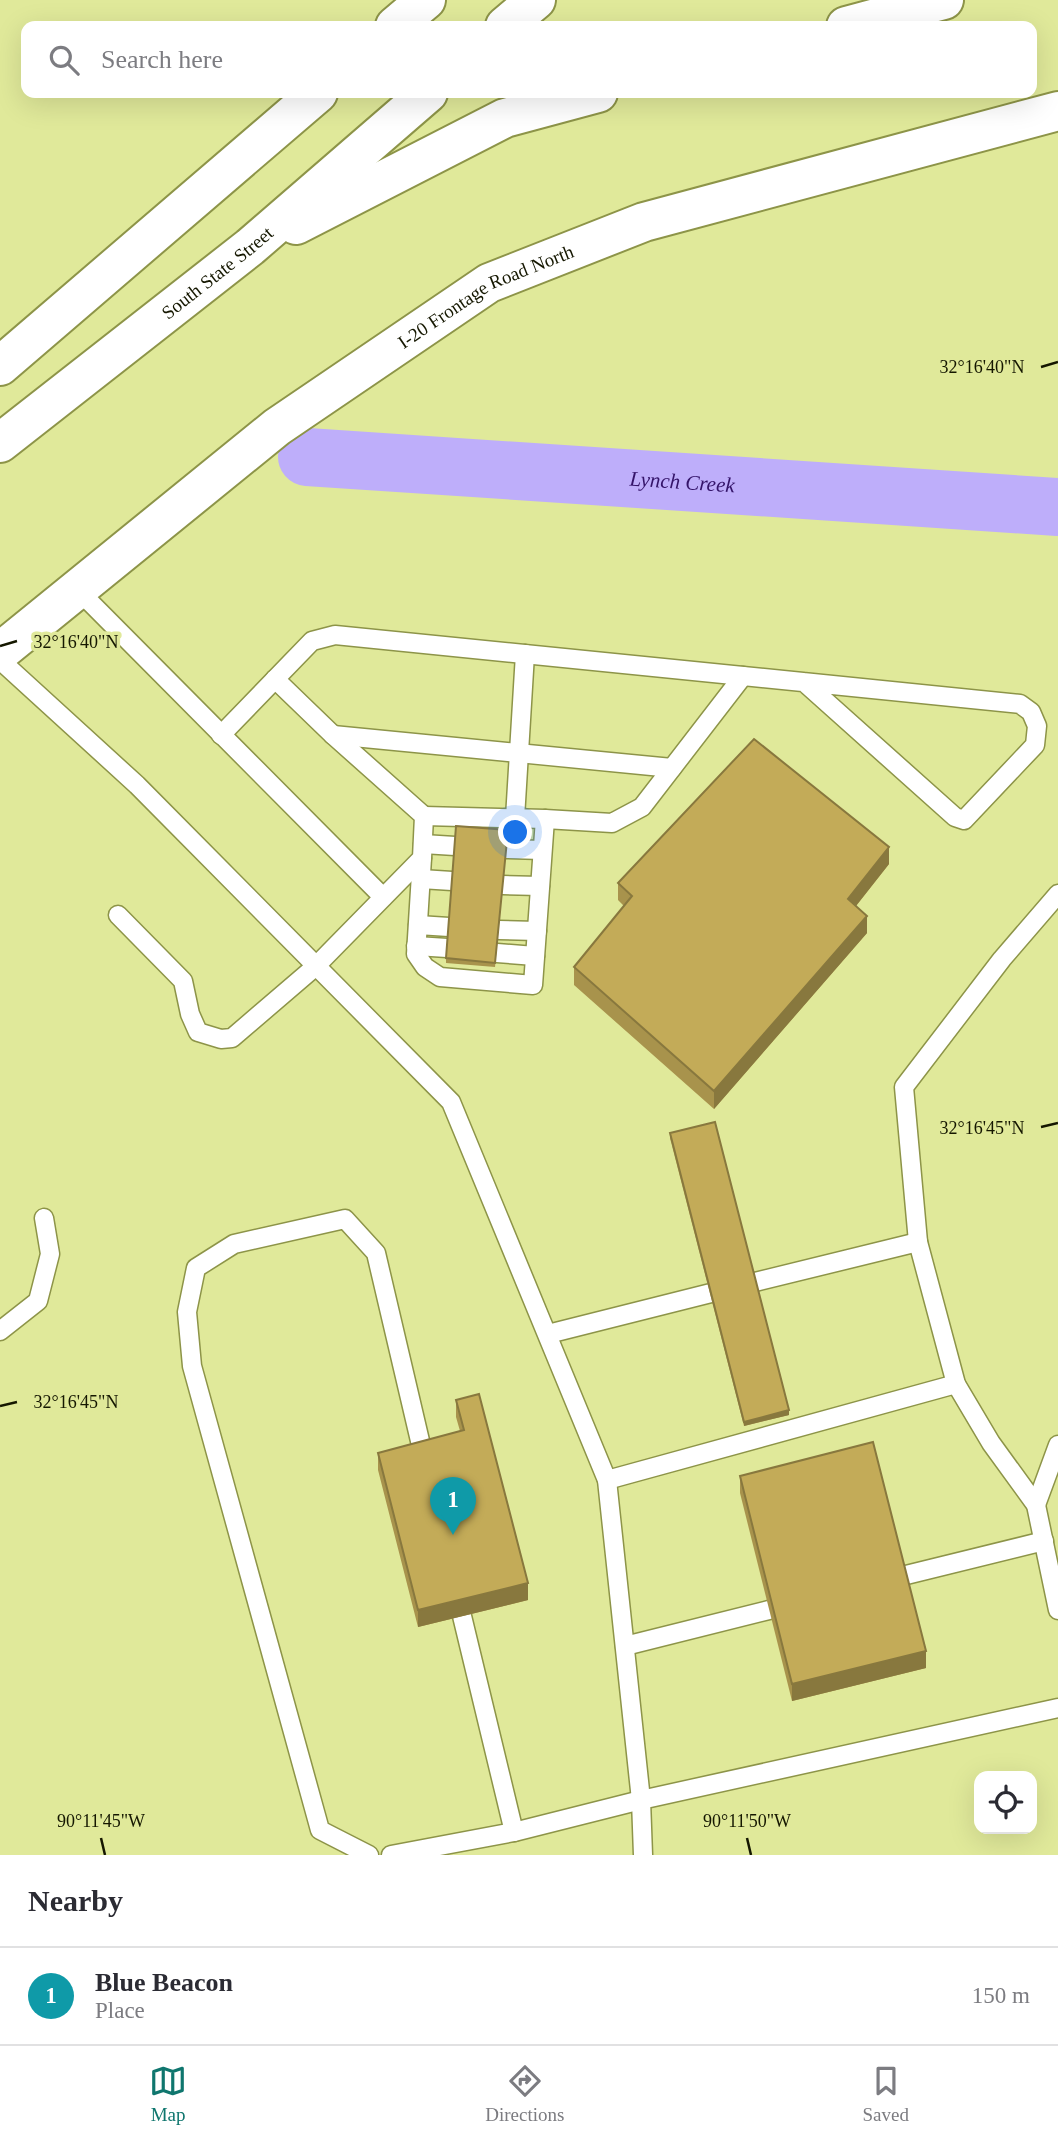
<!DOCTYPE html>
<html lang="en">
<head>
<meta charset="utf-8">
<style>
  body { margin:0; font-family:"Times New Roman",serif; background:#f7f7f7; color:#2b2b33 }
  .controls { position:absolute; right:21px; bottom:21px; display:grid; overflow:hidden; border-radius:14px; box-shadow:0 7px 28px #0002 }
  .controls button { width:63px; height:63px; display:grid; place-items:center; padding:0; border:0; border-bottom:2px solid #e1e1e2; background:#fff; color:#2b2b33; font:35px sans-serif }
  .you { position:absolute; left:516px; top:833px; width:24px; height:24px; margin:-18px; border:5px solid #fff; border-radius:50%; background:#1a73e8; box-shadow:0 0 0 10px #1a73e833 }
  .badge { display:grid; place-items:center; width:46px; height:46px; border-radius:50%; background:#0f766e; color:#fff; font-size:23px; font-weight:700 }
  .pin { position:absolute; translate:-50% -58px; filter:drop-shadow(0 2px 4px #0008) }
  .pin::after { content:''; position:absolute; top:37px; width:24px; height:21px; background:inherit; clip-path:polygon(0 0,100% 0,50% 100%) }
  .list { margin:0; padding:0; list-style:none }
  h2 { display:flex; justify-content:space-between; align-items:center; height:91px; margin:0; padding:0 28px; font-size:30px }
  h2 small { font-size:23px; font-weight:400; color:#7c7c81 }
  .list li { display:grid; grid-template-columns:46px 1fr auto; gap:21px; align-items:center; box-sizing:border-box; height:98px; padding:0 28px; border-top:2px solid #e1e1e2 }
  .list b { display:block; font-size:26px; white-space:nowrap }
  .list p { margin:0; font-size:23px; white-space:nowrap; color:#7c7c81 }
  .list em { font-size:23px; font-style:normal; color:#7c7c81 }
  .icon { flex:none; width:38px; height:38px; fill:none; stroke:currentColor; stroke-width:2; stroke-linecap:round; stroke-linejoin:round }
  .map { position:relative; flex:none; width:1058px; height:1855px; overflow:hidden }
  .search { position:absolute; background:#fff; box-shadow:0 7px 28px #0002; left:21px; right:21px; top:21px; height:77px; display:flex; align-items:center; gap:18px; box-sizing:border-box; padding:0 24px; border-radius:14px; color:#7c7c81; font-size:26px }
  .sheet { height:189px; background:#fff }
  nav { display:flex; justify-content:space-around; align-items:center; box-sizing:border-box; height:98px; border-top:2px solid #e1e1e2; background:#fff; font-size:19px; color:#7c7c81 }
  nav a { display:grid; justify-items:center; gap:4px }
  nav .on { color:#0f766e }
  .map>svg:first-child { display:block }
</style>
</head>
<body>
<div class="map">
<svg width="1058" height="1855" viewBox="0 0 1058 1855">
  <rect width="100%" height="100%" fill="#e0e99a"/>
  <g fill="none" stroke-linecap="round" stroke-linejoin="round">
    <path stroke="#beaefa" stroke-width="58" id="s1" d="M307,457L1058,507"/>
    <defs>
      <g id="lane">
        <path d="M77,589L383,897"/>
        <path d="M0,660L137,785L451,1102L607,1480L641,1800L643,1855"/>
        <path d="M221,735L312,641L335,635L743,676L1020,704L1031,712L1037,726L1035,745L964,820L955,817L804,682"/>
        <path d="M333,735L672,768"/>
        <path d="M424,816L545,819L612,823L642,807L743,676"/>
        <path d="M515,818L525,654"/>
        <path d="M423,844L455,846"/>
        <path d="M507,849L542,850"/>
        <path d="M422,858L416,954L425,967L440,977L533,985L545,819"/>
        <path d="M421,879L452,881"/>
        <path d="M503,885L540,886"/>
        <path d="M1058,894L1002,959L904,1087L918,1242L956,1384L991,1443L1036,1505L1058,1610"/>
        <path d="M118,915L183,981L190,1014L198,1032L221,1039L232,1038L316,966L422,858L424,816L333,735L275,679"/>
        <path d="M418,925L449,927"/>
        <path d="M499,930L537,931"/>
        <path d="M416,946L447,948"/>
        <path d="M497,953L535,956"/>
        <path d="M755,1282L918,1242"/>
        <path d="M0,1331L38,1301L50,1254L44,1218"/>
        <path d="M548,1334L711,1293"/>
        <path d="M607,1480L956,1384"/>
        <path d="M1036,1505L1058,1445"/>
        <path d="M902,1576L1044,1541"/>
        <path d="M462,1616L514,1832"/>
        <path d="M625,1646L769,1610"/>
        <path d="M369,1855L320,1830L192,1366L187,1312L196,1268L234,1244L345,1219L376,1253L424,1458"/>
        <path d="M391,1855L514,1832L641,1800L1058,1708"/>
      </g>
      <g id="secondary">
        <path id="s2" d="M0,652L277,427L489,283L644,222L1058,111"/>
      </g>
      <g id="highway">
        <path d="M395,26L426,0"/>
        <path d="M505,26L536,0"/>
        <path d="M846,26L944,0"/>
        <path d="M296,225L505,118L598,93"/>
        <path d="M0,366L318,93"/>
        <path id="s3" d="M0,443L250,247L428,93"/>
      </g>
    </defs>
    <use href="#lane" stroke="#8d9448" stroke-width="21"/>
    <use href="#secondary" stroke="#8d9448" stroke-width="42"/>
    <use href="#highway" stroke="#8d9448" stroke-width="42"/>
    <use href="#lane" stroke="#fff" stroke-width="18"/>
    <use href="#secondary" stroke="#fff" stroke-width="38"/>
    <use href="#highway" stroke="#fff" stroke-width="38"/>
  </g>
  <g fill="#a8934c">
    <path d="M508,830L495,967L446,963V958Z"/>
    <path d="M889,864L856,906L867,933L714,1109L574,985V967L624,906L618,900V883Z"/>
    <path d="M670,1133L789,1415L744,1426L670,1138Z"/>
    <path d="M456,1400L528,1600L418,1627L378,1470V1453L460,1431L456,1417Z"/>
    <path d="M740,1476L926,1668L792,1701L740,1493Z"/>
  </g>
  <g fill="#88783e">
    <path d="M889,847V864L848,916V899Z"/>
    <path d="M867,916V933L714,1109V1091Z"/>
    <path d="M789,1410V1415L744,1426V1422Z"/>
    <path d="M528,1583V1600L418,1627V1610Z"/>
    <path d="M926,1651V1668L792,1701V1684Z"/>
  </g>
  <g fill="#c3ab58" stroke="#88783e" stroke-width="2">
    <path d="M754,739L889,847L848,899L867,916L714,1091L574,967L632,896L618,883Z"/>
    <path d="M456,826L508,830L495,963L446,958Z"/>
    <path d="M715,1122L789,1410L744,1422L670,1133Z"/>
    <path d="M479,1394L528,1583L418,1610L378,1453L464,1430L456,1400Z"/>
    <path d="M873,1442L926,1651L792,1684L740,1476Z"/>
  </g>
  <path fill="none" stroke="#151700" stroke-width="2.5" d="M1041,367L1058,362M0,646L17,641M1041,1127L1058,1123M0,1406L17,1402M101,1838L105,1855M747,1838L751,1855"/>
  <g text-anchor="middle" stroke-width="7" stroke-linejoin="round" paint-order="stroke">
    <g font-size="19" fill="#151700" stroke="#e0e99a">
      <text dy="7" stroke="none"><textPath href="#s3" startOffset="276">South State Street</textPath></text>
      <text dy="7" stroke="none"><textPath href="#s2" startOffset="604">I-20 Frontage Road North</textPath></text>
    </g>
    <g font-size="21" font-style="italic" fill="#341469" stroke="#e0e99a">
      <text dy="7" stroke="none"><textPath href="#s1" startOffset="376">Lynch Creek</textPath></text>
    </g>
  </g>
  <g font-size="18" text-anchor="middle" fill="#151700" stroke="#e0e99a" stroke-width="7" stroke-linejoin="round" paint-order="stroke">
    <text x="982" y="373">32°16'40"N</text>
    <text x="76" y="648">32°16'40"N</text>
    <text x="982" y="1134">32°16'45"N</text>
    <text x="76" y="1408">32°16'45"N</text>
    <text x="101" y="1827">90°11'45"W</text>
    <text x="747" y="1827">90°11'50"W</text>
  </g>
</svg>
<div class="controls">
<button><svg class="icon" aria-label="locate" viewBox="0 0 24 24"><circle cx="12" cy="12" r="6"/><path d="M12 2v4M12 18v4M2 12h4M18 12h4"/></svg></button>
</div>
<div class="you"></div>
<div class="pin badge" style="left:453px;top:1535px;background:#0f9aa8">1</div>
<div class="search"><svg class="icon" aria-label="search" viewBox="0 0 24 24"><circle cx="10" cy="10" r="6"/><path d="M15 15l6 6"/></svg>Search here</div>
</div>
<section class="sheet">
<h2>Nearby<small></small></h2>
<ul class="list">
<li><span class="badge" style="background:#0f9aa8">1</span><div><b>Blue Beacon</b><p>Place</p></div><em>150 m</em></li>
</ul>
</section>
<nav>
<a class="on"><svg class="icon" aria-label="map" viewBox="0 0 24 24"><path d="M3 6l6-2 6 2 6-2v14l-6 2-6-2-6 2zM9 4v14M15 6v14"/></svg>Map</a>
<a><svg class="icon" aria-label="directions" viewBox="0 0 24 24"><path d="M12 3l9 9-9 9-9-9zM9 14v-3h6M13 9l2 2-2 2"/></svg>Directions</a>
<a><svg class="icon" aria-label="saved" viewBox="0 0 24 24"><path d="M7 4h10v16l-5-4-5 4z"/></svg>Saved</a>
</nav>
</body>
</html>
